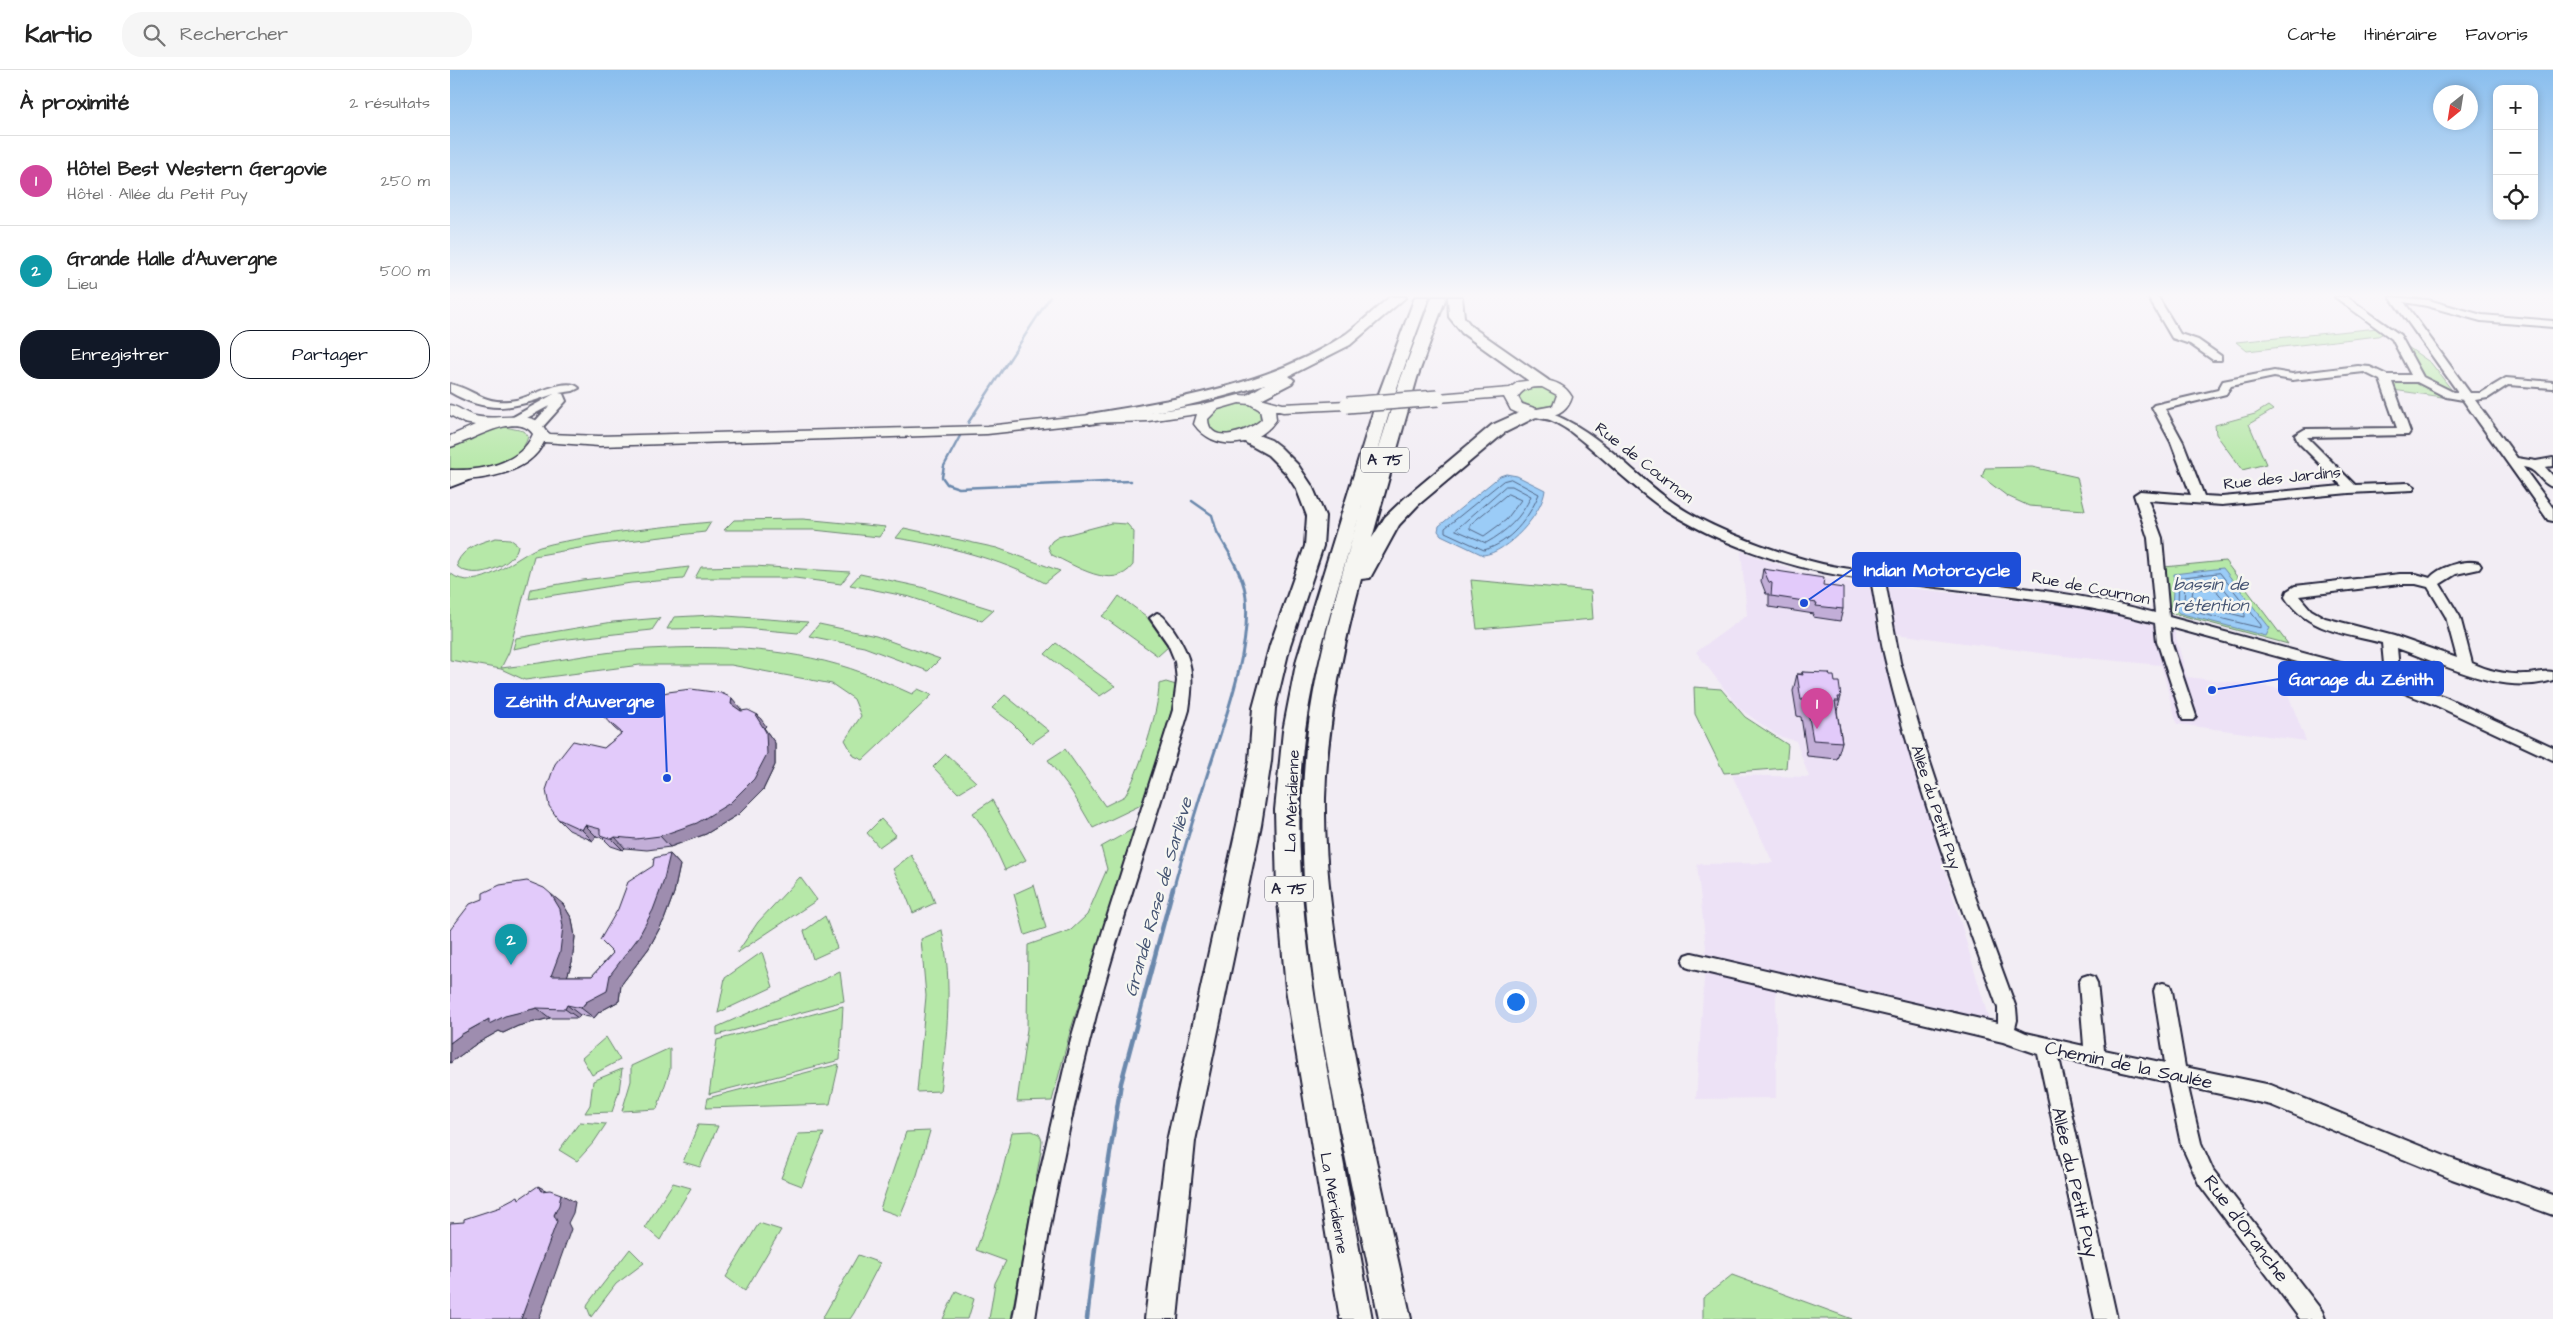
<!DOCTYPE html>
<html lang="fr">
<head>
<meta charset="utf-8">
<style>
  body { margin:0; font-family:"Architects Daughter",sans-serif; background:#f6f6f6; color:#222 }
  .controls { position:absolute; right:15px; top:15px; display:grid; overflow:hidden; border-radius:10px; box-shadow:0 2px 8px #0003 }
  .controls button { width:45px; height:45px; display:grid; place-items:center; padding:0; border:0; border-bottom:1px solid #e0e0e0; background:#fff; color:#222; font:25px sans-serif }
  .compass { position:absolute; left:1983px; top:15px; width:45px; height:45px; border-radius:50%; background:#fff; box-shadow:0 2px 8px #0003; rotate:210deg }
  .you { position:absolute; left:1065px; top:931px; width:18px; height:18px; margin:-12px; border:4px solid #fff; border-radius:50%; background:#1a73e8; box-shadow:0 0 0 8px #1a73e833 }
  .badge { display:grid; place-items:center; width:32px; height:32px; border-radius:50%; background:#111827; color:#fff; font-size:16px; font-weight:700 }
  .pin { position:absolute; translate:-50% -41px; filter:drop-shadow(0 1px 2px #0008) }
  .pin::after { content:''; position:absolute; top:26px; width:18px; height:15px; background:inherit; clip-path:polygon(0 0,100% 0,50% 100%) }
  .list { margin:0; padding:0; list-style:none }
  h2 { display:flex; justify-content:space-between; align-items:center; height:65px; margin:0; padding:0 20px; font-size:21px }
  h2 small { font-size:16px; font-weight:400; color:#767676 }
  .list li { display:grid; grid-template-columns:32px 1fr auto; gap:15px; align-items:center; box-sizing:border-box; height:90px; padding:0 20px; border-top:1px solid #e0e0e0 }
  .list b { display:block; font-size:19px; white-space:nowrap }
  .list p { margin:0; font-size:16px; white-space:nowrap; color:#767676 }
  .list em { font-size:16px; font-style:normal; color:#767676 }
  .actions { display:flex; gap:10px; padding:15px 20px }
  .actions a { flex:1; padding:11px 0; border:1px solid #111827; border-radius:20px; text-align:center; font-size:18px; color:#111827 }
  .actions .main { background:#111827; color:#fff }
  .icon { flex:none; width:28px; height:28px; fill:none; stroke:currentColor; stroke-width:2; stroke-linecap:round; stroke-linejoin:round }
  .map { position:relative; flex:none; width:2103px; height:1249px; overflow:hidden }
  header { display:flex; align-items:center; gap:30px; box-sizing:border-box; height:70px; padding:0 25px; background:#fff; border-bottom:1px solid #e0e0e0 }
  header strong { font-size:24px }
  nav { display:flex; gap:28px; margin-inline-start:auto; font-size:18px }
  .search { width:350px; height:45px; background:#f6f6f6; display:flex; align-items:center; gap:12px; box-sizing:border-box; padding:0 18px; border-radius:20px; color:#767676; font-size:19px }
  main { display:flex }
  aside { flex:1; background:#fff }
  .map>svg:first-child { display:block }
</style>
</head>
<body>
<header>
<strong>Kartio</strong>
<div class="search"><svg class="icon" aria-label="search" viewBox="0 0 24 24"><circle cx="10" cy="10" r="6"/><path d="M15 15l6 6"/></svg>Rechercher</div>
<nav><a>Carte</a><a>Itinéraire</a><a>Favoris</a></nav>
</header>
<main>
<aside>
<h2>À proximité<small>2 résultats</small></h2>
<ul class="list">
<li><span class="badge" style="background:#d1479c">1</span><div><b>Hôtel Best Western Gergovie</b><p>Hôtel · Allée du Petit Puy</p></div><em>250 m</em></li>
<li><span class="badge" style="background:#0f9aa8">2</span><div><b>Grande Halle d'Auvergne</b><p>Lieu</p></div><em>500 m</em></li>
</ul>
<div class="actions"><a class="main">Enregistrer</a><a>Partager</a></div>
</aside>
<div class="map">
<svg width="2103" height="1249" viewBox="0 0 2103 1249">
  <rect width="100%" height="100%" fill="#f2edf4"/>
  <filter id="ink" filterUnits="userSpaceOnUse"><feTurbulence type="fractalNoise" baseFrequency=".02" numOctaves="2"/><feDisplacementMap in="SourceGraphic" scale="10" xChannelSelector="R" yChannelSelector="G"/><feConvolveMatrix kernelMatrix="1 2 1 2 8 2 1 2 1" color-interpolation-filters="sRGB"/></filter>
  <g filter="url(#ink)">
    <g fill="#ede2f6">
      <path d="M1291,481L1346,501L1383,510L1422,515L1470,713L1539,950L1326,901V1028L1246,1029L1256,878L1247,794L1323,793L1282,705L1359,707L1346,671L1328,666L1290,639L1246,582L1297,545Z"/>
      <path d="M1438,516L1629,536L1724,560L1737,607L1836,619L1856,671L1727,654L1711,595L1613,586L1446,564Z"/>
    </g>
    <g fill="#b6e8a8" stroke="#6c8572">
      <path d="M1929,258L1932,264L1928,266L1797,281L1786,272Z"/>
      <path d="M1955,275L1981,293L2004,323L1977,311Z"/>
      <path d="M1960,311L1968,312L1999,328L1943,320L1941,315L1944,312Z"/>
      <path d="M1092,316L1107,324L1108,328L1103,335L1084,338L1070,331L1069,324L1075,319Z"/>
      <path d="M780,334C792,333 801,333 810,341V352C794,362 772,374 756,355C759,340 767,339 780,334Z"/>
      <path d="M1818,336L1823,340L1799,354L1816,394L1792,400L1766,364L1765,355L1805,344Z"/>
      <path d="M55,357L74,361L78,366C73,393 23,407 0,398V378L3,375L41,358Z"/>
      <path d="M1582,397L1627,407L1635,440L1579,436L1557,426L1532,407L1535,398Z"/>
      <path d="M353,449L436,457L429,467L364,460H274L284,450Z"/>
      <path d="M261,452L255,462L152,474L84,486L59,582L51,598C100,593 149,581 199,579C269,575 347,578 413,603C430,609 446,617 462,624L468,619L482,625L413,690L404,686L395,670L411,646L404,629L382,614L281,595H190L75,610L51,599L0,590V503C27,526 67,485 90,477C106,472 123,470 139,467C179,460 220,456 261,452Z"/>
      <path d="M661,453L677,454L684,462L683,495C663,522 625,495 602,485L598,477L602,471L608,467Z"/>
      <path d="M454,458L547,478L610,501L595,513C548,488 497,476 446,468Z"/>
      <path d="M46,468L60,469L68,475C66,496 24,511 8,497L7,493C14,477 31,472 46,468Z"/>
      <path d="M1775,491L1838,574L1719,542L1714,497Z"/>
      <path d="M304,496L400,502L391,514L345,508H245L251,497Z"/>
      <path d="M239,497L233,509L181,513L79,529L81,519L133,510Z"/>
      <path d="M410,504L471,517L544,540L532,551L460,527L400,515Z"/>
      <path d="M1021,510L1141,521L1143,549L1027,559Z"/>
      <path d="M669,526L696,546L718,577L708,586L652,546L659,540Z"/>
      <path d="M263,545L358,552L348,563L293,558L217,559L224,547Z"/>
      <path d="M210,548L202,560L109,570L63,579L66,568L163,552Z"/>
      <path d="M369,554L426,566L490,589L478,601L414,577L359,566Z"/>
      <path d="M606,573L665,616L650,626L595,584Z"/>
      <path d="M716,612L726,615L721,642L694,730L689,736L643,758L622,722L598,690L615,679L655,736L675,726C689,702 709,642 709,614Z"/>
      <path d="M1244,617L1271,619L1295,647L1338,675L1336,698L1274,703L1245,644Z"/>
      <path d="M555,625L599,661L582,673L562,653L542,638Z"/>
      <path d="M496,684L526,712L508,723L483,697Z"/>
      <path d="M542,730L576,790L555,800L540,767L523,743Z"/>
      <path d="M431,749L446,765L429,777L417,763Z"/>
      <path d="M685,758L620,962L602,1031L567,1032L577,959L578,875L621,860L637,845L657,799L651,777Z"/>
      <path d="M461,785L475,808L485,833L463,843L454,820L443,799Z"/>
      <path d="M350,807L367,830L287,883L308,852Z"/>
      <path d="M584,815L596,858L575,865L564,824Z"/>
      <path d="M375,846L387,878L363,889L354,861Z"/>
      <path d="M492,860C503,915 497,966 490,1021L467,1022L476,926L471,869Z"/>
      <path d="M312,882L323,917L268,943L275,908Z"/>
      <path d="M390,902L394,931L267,965V957Z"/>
      <path d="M393,936L390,990L259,1024L267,970Z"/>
      <path d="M156,967L170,990L142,1005L132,988Z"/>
      <path d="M220,978V1000L207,1039L172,1041L181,1011V996Z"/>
      <path d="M389,994L380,1034L256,1038L258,1028Z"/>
      <path d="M172,999L169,1021L162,1042L135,1043L140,1035L143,1011Z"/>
      <path d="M130,1052L156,1054L144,1072L127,1091L109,1080Z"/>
      <path d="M248,1055L268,1056L250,1097L233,1092Z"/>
      <path d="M480,1061L467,1105L450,1146L430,1139L456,1062Z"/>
      <path d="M582,1061L589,1064L592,1070L591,1081L561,1249H539L545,1213L556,1191L526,1180L547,1123L562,1062Z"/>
      <path d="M374,1063L352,1116L331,1108L348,1064Z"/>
      <path d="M223,1113L241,1118L210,1170L195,1157Z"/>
      <path d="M309,1153L331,1160L295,1221L276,1207Z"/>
      <path d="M180,1179L194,1193L166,1214L141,1247L137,1237L139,1232Z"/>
      <path d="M408,1185L430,1193L404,1243L400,1249H372Z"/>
      <path d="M1282,1205L1402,1249H1253V1228Z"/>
      <path d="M506,1221L524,1229L518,1249H493Z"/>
    </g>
    <g fill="#9bccf7" stroke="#6b88ac">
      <path d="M1056,404L1067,406L1095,420C1093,443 1057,483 1033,485L991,465L988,461L989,456L1050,406Z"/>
      <path d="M1773,498L1820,558L1816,566L1729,543L1722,537L1724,504Z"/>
    </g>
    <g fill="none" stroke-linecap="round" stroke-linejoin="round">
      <g stroke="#526686" stroke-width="1">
        <path d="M1061,409L1089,424C1079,448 1060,473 1034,480L995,462V458L1053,411Z"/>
        <path d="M1056,416H1062L1081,426C1072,447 1056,462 1036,473L1006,460Z"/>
        <path d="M1058,424L1071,430L1056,450L1034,466L1020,459V455Z"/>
        <path d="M1770,503L1811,555V558L1732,539L1728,535L1729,508Z"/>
        <path d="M1767,510L1795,544V547L1734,532L1735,514Z"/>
        <path d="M1764,518L1775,531V535L1742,526L1743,520Z"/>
      </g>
      <g stroke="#6b88ac" stroke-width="2.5">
        <path d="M518,353L600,227"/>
        <path d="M510,366L494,396L492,407L497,414L509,418L681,411"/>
        <path d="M742,431L762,445L767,462L781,486"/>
      </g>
      <path stroke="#6b88ac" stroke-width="3" d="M723,820C734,779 746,739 759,699C775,649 801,580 796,528C795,513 787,498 780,485"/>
      <path stroke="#6b88ac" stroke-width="4.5" d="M637,1249L645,1179L671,1013L723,818"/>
      <defs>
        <g id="minor">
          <path d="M1698,227H1708L1730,264L1748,270L1771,286V290H1763L1740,274L1722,268Z"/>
          <path d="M1885,227H1897L1950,265L1973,307L2003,322H2008L1940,227L1978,230L2032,245L2103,251V257L2031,251L1977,236L1954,232L2020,323H2031L2056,308L2103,312V318L2058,315L2038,328L2025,330L2067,388L2086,391L2103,388V396L2095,397L2103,406V417C2090,414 2089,399 2073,397L2103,438V451L2098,450L2013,330L1996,327L1967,312H1942L1960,362L1958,365L1857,367L1905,415L1959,413L1965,417L1963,420L1899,423L1772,435L1698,430L1712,468L1719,547L1935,605L1932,573C1897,564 1856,561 1835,527L1837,521L1845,516L1950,504H1966L1980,508C1989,497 2014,489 2029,493L2031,496L2029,499L2006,504L1990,514L2010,547L2022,593C2039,601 2057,605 2076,604C2085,604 2095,600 2103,602V610C2052,626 1996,595 1947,578L1950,610L1995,627L2103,677V690L1985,635L1939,617L1720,557L1721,571L1746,646L1743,650H1733L1707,571L1705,553C1617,529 1526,522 1435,511L1450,592L1476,680L1519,810L1566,938L1567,950L1565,958L1576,963L1634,976L1629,913L1632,907L1638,905L1644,907L1647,913L1654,980L1715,993L1704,921L1706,915L1713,913L1720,915L1722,921L1735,997L1821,1015L2002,1089L2103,1125V1145L2002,1109L1821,1035L1738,1017L1751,1073L1763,1100L1872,1241L1875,1249H1850L1749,1114L1731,1074L1718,1012L1609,988L1667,1249H1645L1588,984L1553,972L1242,899L1236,897L1233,891L1236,885L1242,883L1548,953V938C1506,824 1464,710 1436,592C1429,565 1427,537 1421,510C1355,503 1274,477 1217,441C1185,420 1157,390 1126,366C1119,360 1109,354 1100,350C1094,348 1088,349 1083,344L1089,340C1144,354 1180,403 1225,434C1256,456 1312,477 1350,488C1390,501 1435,502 1477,507C1554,515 1630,523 1705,543L1698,468L1684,425L1690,421L1741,425L1721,372L1702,337L1704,335L1768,320L1773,311L1824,301L1842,304L1908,296L1920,297L1937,305H1961L1942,269ZM1914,302L1930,310L1947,358L1855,359L1845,365L1848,372L1892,416L1772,427L1754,426L1733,372L1715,339L1776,324L1781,316L1824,307L1842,310ZM1950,514H1966L1978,517L1996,547L2007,588L1944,566L1875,548L1861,540L1849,526Z"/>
          <path d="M0,314C26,320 34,336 66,330C81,327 117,306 129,318L123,321L109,323L113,324L116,331L90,360L86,361L80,357L99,336L66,354L62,355L56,351L104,324C64,338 39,345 0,322Z"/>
          <path d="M17,402L21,403L23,406L21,409L0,417V408Z"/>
          <path d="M707,543C714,545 718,553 723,559C743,588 744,606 739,640C710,737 677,832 650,930C622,1035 601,1141 585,1249H563L584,1128L621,969L654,857L723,640L727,611L725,591L718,574L700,548Z"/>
        </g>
        <g id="major">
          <path d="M1092,309C1106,312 1115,315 1122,327C1114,354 1082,350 1061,340L1054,327L988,332L981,328L988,324L1060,318L1068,312ZM1092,317L1107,325L1103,336L1087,339L1072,334L1068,327C1073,318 1082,317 1092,317Z"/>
          <path d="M789,325L803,326L833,334L897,331L904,335L897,339L833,342L825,340L826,350C807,378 764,383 744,354L747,344L698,351L640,353L537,364L149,376L94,372C80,404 31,411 0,410V400C30,401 70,395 83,364C67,340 20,372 0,377V366L25,355L14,353L0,345V335C9,337 16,344 25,346C43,351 76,341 90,353C94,356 95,361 100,364L149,366L537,356L640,345L698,343L750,335ZM789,333L800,334L810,340L812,349C800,361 759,377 758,349L768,339Z"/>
        </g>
        <g id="highway">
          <path d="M940,227H956L900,275L839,306L844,310L842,313L805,332H793L791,329L815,314C758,333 699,344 640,354L632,349L640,344C727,329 821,315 896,264C911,253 925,239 940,227Z"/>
          <path d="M965,227H979L944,326L926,387L951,308L982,227H996L967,308L922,468L935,447L956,427L1042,355L1080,338L1088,343L1086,347L1054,363L968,435L949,455L920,508L911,509C892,581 877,654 875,728C874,792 883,857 893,920C911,1030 937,1139 961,1249H929C894,1071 840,871 855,690C862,601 889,514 914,429C892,505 866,581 855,660C839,781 859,903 881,1022C894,1098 908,1173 922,1249H890L836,919L827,820L825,740L833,661L847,589L928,326Z"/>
          <path d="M998,227H1012L1014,247L1022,257L1098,310L1100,313L1098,316H1086L1012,263L999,247Z"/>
          <path d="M797,361L821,370L830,377L848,395L862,416L875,446L873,476L840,575L825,638L821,691L811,755L745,1071L727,1249H695L717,1071L787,755L799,691L803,638L820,575L855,476L857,446L847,420L836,403L818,385L791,370L789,366L791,362Z"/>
        </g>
      </defs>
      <use href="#minor" stroke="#22223b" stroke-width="4"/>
      <use href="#major" stroke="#22223b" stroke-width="3"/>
      <use href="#highway" stroke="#22223b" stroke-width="4"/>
      <use href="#minor" fill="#f6f6f2" fill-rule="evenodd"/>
      <use href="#major" fill="#f6f6f2" fill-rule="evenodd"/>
      <use href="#highway" fill="#f6f6f2" fill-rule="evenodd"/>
      <defs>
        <path id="major-bridge" d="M897,335L988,328"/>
      </defs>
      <use href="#major-bridge" stroke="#22223b" stroke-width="18" stroke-linecap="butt"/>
      <use href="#major-bridge" stroke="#f6f6f2" stroke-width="15"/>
    </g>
    <g fill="#c2aed7" stroke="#22223b">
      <path d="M1313,499L1373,515L1393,539L1390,551L1363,547L1364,544L1319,537V524H1316L1311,511Z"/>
      <path d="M1352,602L1380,606L1385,612L1391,627L1387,641L1392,672L1387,689L1357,686L1351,647L1347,646L1343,621L1347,604H1352Z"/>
      <path d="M291,639V641L316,656L314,658L325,673V695L313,720L289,744L256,764L220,777L197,780L175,778L173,780L161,776L153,768L146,766L143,771L119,760L108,749L154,678L171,664L164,658L154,647Z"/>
      <path d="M220,784L230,795L224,823L214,850L199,878L171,915L169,931L149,942L144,948L130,945L128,948H100L68,956L53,963L49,961L26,974L0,993V860L113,834L122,849L125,867L122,892L117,906H142L163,883L203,796Z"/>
    </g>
    <g fill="#9e8daf" stroke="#22223b">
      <path d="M282,628L291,639L290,646L281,634Z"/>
      <path d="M308,645L316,656L314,658L325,673V695L313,720L289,744L256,764L220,777L210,766L306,646Z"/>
      <path d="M135,755L146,766L143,771L132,760Z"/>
      <path d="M165,767L175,778L173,780L162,769Z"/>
      <path d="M220,784L230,795L224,823L214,850L199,878L171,915L169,931L149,942L144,948L131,938L160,905Z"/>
      <path d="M101,824L113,834L122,849L125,867L122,892L114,916L101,906Z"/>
      <path d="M117,935L130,945L128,948L115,939Z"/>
      <path d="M87,938L100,948L68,956L53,963L49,961L26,974L0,993V973L12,964L39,949Z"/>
      <path d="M88,1116L103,1124L91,1121Z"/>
      <path d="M111,1124L125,1132L123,1143L118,1153L121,1159L89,1249H71Z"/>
    </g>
    <g fill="#e2cafa" stroke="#22223b">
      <path d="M1313,499L1374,508L1373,515L1393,518V539L1366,536L1367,533L1321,526L1322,513L1319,512Z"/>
      <path d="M1352,602L1379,603L1380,606H1384L1385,612H1389L1391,627H1388L1389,631H1385L1392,672L1363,670L1356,630H1351L1347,604L1353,605Z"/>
      <path d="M241,619L271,623L282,628L281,634L291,641L298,640L308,645L306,646L316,662L317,684L304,709L280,733L247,753L210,766L186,769L165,767L162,769L150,765V759L135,755L132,760L108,749L99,736L96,720L105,694L123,671L154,678L172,663L154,647L193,628L218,622Z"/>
      <path d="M220,784L213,813L203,840L188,868L160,905L157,921L136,932L131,938L117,935L115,939L87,938L55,946L39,954V949L12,964L0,973V860L20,834L33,829V823L50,815L77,811L94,818L101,824L110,839L113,856L110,882L101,906H142L163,883L150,870L168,839L178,812L203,796L204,788Z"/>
      <path d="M88,1116L91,1121L100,1120L111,1124L109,1135L104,1145L107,1151L71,1249H0V1153L14,1152V1149L51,1137V1135L68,1126L69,1129Z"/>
    </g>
  </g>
  <linearGradient id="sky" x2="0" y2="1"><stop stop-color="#89beee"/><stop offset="0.56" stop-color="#f9f7fa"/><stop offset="1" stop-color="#f9f7fa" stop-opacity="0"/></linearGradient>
  <rect width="2103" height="402" fill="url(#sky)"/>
  <g text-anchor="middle" stroke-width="5" stroke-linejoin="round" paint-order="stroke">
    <g fill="#f6f6f2" stroke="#626272" stroke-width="1">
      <rect x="911" y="377.5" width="48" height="25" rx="4"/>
      <rect x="815" y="806.5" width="48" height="25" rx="4"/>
    </g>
    <g font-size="15" font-weight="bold" fill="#22223b">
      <text x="935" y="395">A 75</text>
      <text x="839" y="824">A 75</text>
    </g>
    <g font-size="16" fill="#22223b" stroke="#f6f6f2">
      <text transform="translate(1195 392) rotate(38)" y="6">Rue de Cournon</text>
      <text transform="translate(1832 407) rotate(-6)" y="6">Rue des Jardins</text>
      <text transform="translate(1641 517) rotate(11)" y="6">Rue de Cournon</text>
      <text transform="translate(841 731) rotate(-88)" y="6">La Méridienne</text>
      <text transform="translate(1487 737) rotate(72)" y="6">Allée du Petit Puy</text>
      <text transform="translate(885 1133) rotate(80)" y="6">La Méridienne</text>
    </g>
    <g font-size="18" font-style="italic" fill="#465573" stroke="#f6f6f2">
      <text x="1761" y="520">bassin de<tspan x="1761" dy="21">rétention</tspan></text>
      <text transform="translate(708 827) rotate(-74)" y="6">Grande Rase de Sarliève</text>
    </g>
    <g font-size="19" fill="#22223b" stroke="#f6f6f2">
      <text transform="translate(1679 994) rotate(12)" y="7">Chemin de la Saulée</text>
      <text transform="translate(1626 1112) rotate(77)" y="7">Allée du Petit Puy</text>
      <text transform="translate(1797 1158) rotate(53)" y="7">Rue d'Oranche</text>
    </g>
  </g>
  <path fill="none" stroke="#1d4ed8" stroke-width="2" d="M1354 533L1403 499M1762 620L1829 609M217 708L214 631"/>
  <g fill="#1d4ed8" stroke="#f6f6f2" stroke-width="2">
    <circle cx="1354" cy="533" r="5"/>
    <circle cx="1762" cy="620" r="5"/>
    <circle cx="217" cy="708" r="5"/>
  </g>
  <g fill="#1d4ed8" stroke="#1d4ed8" stroke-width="2">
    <rect x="1403" y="483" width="167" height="33" rx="5"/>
    <rect x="1829" y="592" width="164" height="33" rx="5"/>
    <rect x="45" y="614" width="169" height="33" rx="5"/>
  </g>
  <g font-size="18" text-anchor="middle" font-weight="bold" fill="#fff">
    <text x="1487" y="506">Indian Motorcycle</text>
    <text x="1911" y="615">Garage du Zénith</text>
    <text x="130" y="637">Zénith d'Auvergne</text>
  </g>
</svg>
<div class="controls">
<button>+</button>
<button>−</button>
<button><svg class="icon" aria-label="locate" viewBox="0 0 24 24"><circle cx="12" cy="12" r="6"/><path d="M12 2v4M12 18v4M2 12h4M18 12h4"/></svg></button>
</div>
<svg class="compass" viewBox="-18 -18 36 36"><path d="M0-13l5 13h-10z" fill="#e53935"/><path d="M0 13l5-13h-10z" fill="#767676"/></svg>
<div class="you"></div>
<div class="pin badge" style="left:1367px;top:659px;background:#d1479c">1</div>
<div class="pin badge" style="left:61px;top:895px;background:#0f9aa8">2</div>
</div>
</main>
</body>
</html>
